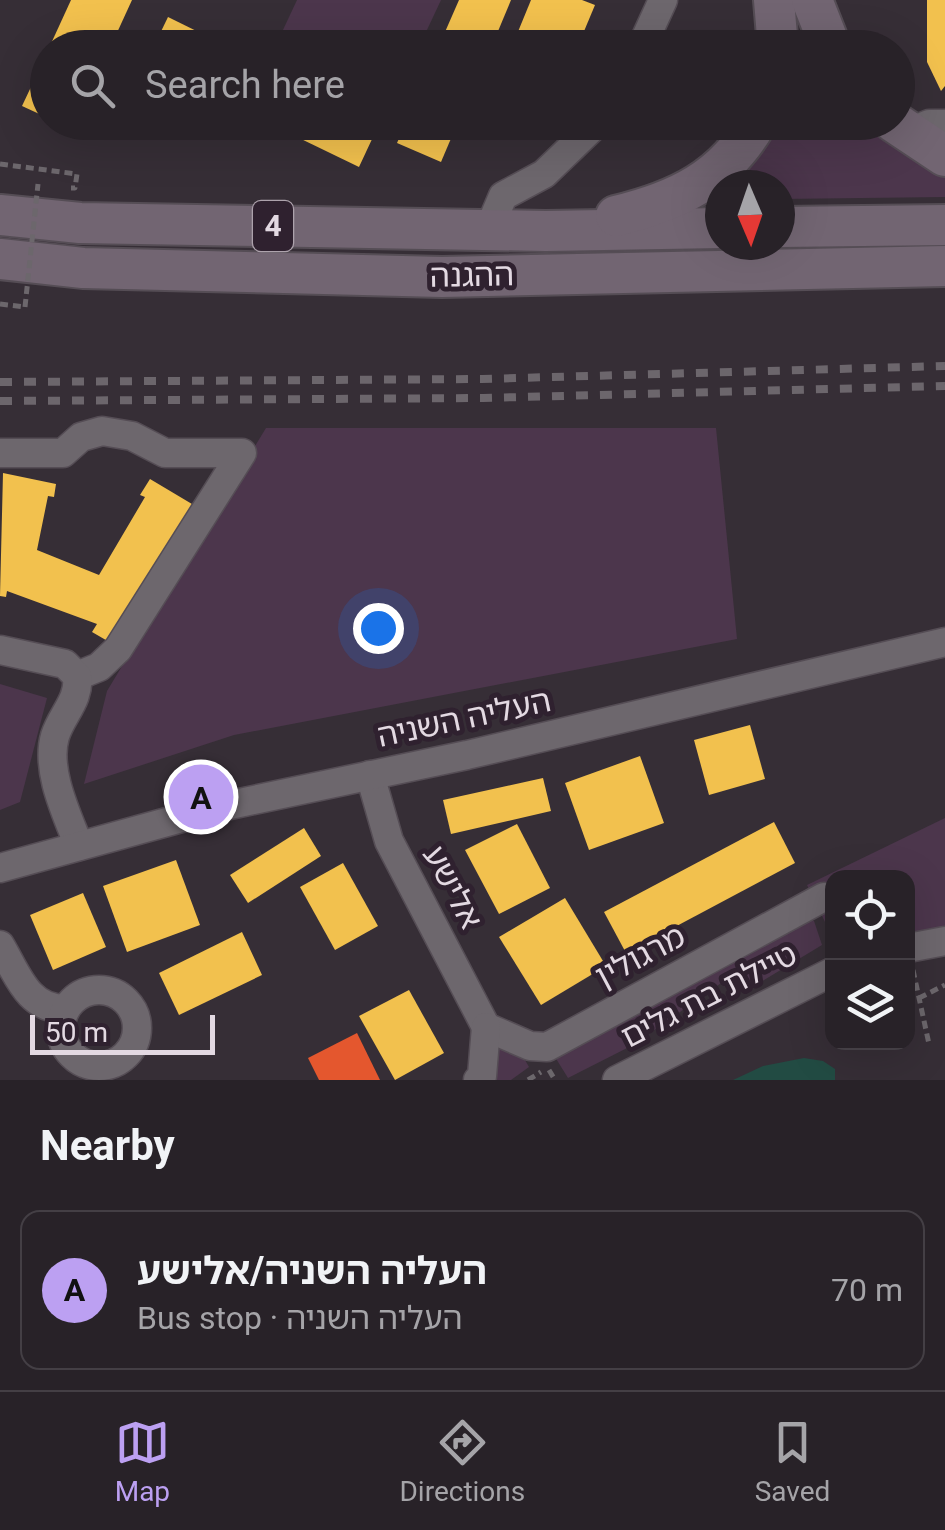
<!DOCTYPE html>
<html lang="en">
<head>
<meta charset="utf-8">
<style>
  body { margin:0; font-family:Roboto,"Noto Sans Hebrew",sans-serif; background:#302a30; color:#f1f3f6 }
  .controls { position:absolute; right:30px; bottom:30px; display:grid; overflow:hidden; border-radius:20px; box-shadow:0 10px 40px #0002 }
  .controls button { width:90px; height:90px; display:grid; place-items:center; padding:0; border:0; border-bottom:2px solid #443f45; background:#282228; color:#f1f3f6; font:50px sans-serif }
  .compass { position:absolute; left:705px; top:170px; width:90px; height:90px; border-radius:50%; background:#282228; box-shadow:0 10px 40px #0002; rotate:178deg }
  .scale { position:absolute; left:30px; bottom:25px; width:185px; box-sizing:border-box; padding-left:10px; border:5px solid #e3d9e2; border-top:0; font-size:28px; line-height:35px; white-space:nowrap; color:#e3d9e2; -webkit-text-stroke:8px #2f212f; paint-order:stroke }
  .you { position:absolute; left:378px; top:628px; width:35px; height:35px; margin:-25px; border:8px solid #fff; border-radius:50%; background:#1a73e8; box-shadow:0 0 0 15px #1a73e833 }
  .badge { display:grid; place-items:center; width:65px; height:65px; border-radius:50%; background:#bca0f2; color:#111; font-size:32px; font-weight:700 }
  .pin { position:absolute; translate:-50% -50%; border:5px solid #fff; box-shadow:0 2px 10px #0006 }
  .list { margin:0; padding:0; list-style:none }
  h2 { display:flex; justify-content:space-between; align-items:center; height:130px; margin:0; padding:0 40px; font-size:42px }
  h2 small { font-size:32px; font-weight:400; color:#a5a4a8 }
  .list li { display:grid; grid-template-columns:65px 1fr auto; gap:30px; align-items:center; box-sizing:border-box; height:160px; margin:0 20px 20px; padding:0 20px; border:2px solid #443f45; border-radius:20px }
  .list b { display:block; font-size:38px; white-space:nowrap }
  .list p { margin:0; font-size:32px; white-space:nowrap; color:#a5a4a8 }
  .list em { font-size:32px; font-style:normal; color:#a5a4a8 }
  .icon { flex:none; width:55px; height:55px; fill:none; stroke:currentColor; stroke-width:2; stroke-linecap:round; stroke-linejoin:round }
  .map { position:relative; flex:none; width:945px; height:1080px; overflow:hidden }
  .search { position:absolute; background:#282228; box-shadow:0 10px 40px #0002; left:30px; right:30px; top:30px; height:110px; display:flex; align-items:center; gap:25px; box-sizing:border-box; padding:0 35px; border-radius:55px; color:#a5a4a8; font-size:38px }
  .sheet { height:310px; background:#282228 }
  nav { display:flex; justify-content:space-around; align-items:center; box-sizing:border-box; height:140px; border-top:2px solid #443f45; background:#282228; font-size:28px; color:#a5a4a8 }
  nav a { display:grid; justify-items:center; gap:5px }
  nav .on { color:#bca0f2 }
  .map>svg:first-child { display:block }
</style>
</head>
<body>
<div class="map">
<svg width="945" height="1080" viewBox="0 0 945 1080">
  <rect width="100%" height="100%" fill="#362e36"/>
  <g fill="#4c364c">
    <path d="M297,0H441L419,47H275Z"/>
    <path d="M769,123H876L945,167V197L780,199V185H720V200L688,201Z"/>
    <path d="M266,428H716L737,639L234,735L84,784L107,691Z"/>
    <path d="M0,684L47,698L20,802L0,810Z"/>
    <path d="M945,818V950L908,960V878H832V925L826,924L807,885Z"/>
    <path d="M802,917L814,921L822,945L754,986L742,979H727L633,1045L568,1078L555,1057Z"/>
    <path d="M499,1047L525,1060L529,1067L511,1080H494V1049Z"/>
  </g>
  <path fill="#224b43" d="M804,1058L823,1061L835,1069V1080H733L763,1066Z"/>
  <g fill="#f2c14e">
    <path d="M71,0H132L110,48H49Z"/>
    <path d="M459,0H511L491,48H438Z"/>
    <path d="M531,0H582L595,5L577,48H536L515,39Z"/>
    <path d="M927,0H945V86L941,91L927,62Z"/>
    <path d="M168,17L231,48H153Z"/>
    <path d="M48,51V118L22,106Z"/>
    <path d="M266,122H380L359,167Z"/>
    <path d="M406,122H458L441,162L397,143Z"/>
    <path d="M647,122H698L691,140Z"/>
    <path d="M3,473L56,484L54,497L48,496L37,550L99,575L145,497L140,495L150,479L197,507L111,643L92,632L97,624L7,591L6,597L0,596Z"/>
    <path d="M750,725L765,779L709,795L694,740Z"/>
    <path d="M640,756L664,823L589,850L565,783Z"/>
    <path d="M543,778L551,811L451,834L443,800Z"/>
    <path d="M774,822L795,863L626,953L604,912Z"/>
    <path d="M517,824L550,888L499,914L465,850Z"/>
    <path d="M304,828L321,856L248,903L230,875Z"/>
    <path d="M176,860L200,925L127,952L103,886Z"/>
    <path d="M343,863L378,926L335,950L300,887Z"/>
    <path d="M83,893L106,947L53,970L30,915Z"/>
    <path d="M565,898L606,966L541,1005L499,937Z"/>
    <path d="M242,932L262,975L179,1015L159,973Z"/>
    <path d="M409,990L444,1053L395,1080L359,1016Z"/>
  </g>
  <path fill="#e4572e" d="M357,1033L380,1080H319L308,1058Z"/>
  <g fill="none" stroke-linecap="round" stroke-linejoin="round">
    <defs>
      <g id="minor">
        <path d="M641,48L663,0"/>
        <path d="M907,133L929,124H945"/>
        <path d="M489,229L503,196L544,174L598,122"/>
        <path d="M0,453H63L81,437L102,431L132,436L165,453H242L118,649L99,667L77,676"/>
        <path d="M0,650L65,664L77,676C80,700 62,714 55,736C45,770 67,815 79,846"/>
        <path d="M370,775L389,841L486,1027"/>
        <path d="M0,868L225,806L467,755L945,642"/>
        <path d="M0,945C17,973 27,1009 65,1009"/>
        <path d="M908,948L945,941"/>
        <circle cx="99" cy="1028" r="38"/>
        <path d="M486,1027L530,1046L547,1047L824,897"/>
        <path d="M478,1080L482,1076L486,1027"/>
        <path d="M617,1080L832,972"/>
      </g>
      <g id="highway">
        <path d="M774,0L778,48"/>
        <path d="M812,0L831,48"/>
        <path d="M894,122L945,156"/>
        <path d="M0,215L80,223L546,231L720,228"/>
        <path d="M616,216C678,201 724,179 757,122"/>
        <path d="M780,227L945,225"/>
        <path d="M0,259L83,268L442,277L945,266"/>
      </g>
    </defs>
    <use href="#minor" stroke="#554d55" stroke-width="31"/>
    <use href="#highway" stroke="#554d55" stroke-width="44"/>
    <g stroke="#6c676c" stroke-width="5" stroke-dasharray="8 5" stroke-linecap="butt">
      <path d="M0,164L77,174L75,188H71"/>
      <path d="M0,304L25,307"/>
      <path d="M913,970L929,1044"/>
      <path d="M919,998L945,985"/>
      <path d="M549,1070L555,1080"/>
      <path d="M528,1080L541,1072"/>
    </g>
    <use href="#minor" stroke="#6d676d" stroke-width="28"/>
    <use href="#highway" stroke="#726572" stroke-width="40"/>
    <g stroke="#6c666c" stroke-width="8" stroke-dasharray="12 12" stroke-linecap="butt">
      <path d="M0,382L482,379L945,366"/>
      <path d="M0,401L483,398L945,386"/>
    </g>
    <path stroke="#6c676c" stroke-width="5" stroke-dasharray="8 5" stroke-linecap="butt" d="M25,307L38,184"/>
  </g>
  <g text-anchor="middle" stroke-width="10" stroke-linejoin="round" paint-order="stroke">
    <rect fill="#2f212f" stroke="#ada2ac" stroke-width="2.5" x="253" y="201" width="40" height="50" rx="8"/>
    <g font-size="30" font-weight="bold" fill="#e3d9e2">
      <text x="273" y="236">4</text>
    </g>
    <g font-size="32" fill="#e3d9e2" stroke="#2f212f">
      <text transform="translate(472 275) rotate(-1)" y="11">ההגנה</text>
      <text transform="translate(464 718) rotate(-12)" y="11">העליה השניה</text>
      <text transform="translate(453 887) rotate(62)" y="11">אלישע</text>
      <text transform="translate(640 956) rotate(-28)" y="11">מרגולין</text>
      <text transform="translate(709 995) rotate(-27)" y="11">טיילת בת גלים</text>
    </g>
  </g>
</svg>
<div class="controls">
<button><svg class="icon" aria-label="locate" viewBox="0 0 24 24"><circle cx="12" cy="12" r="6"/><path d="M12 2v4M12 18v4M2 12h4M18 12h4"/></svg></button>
<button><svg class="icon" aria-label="layers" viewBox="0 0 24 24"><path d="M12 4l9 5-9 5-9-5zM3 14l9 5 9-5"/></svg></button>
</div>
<svg class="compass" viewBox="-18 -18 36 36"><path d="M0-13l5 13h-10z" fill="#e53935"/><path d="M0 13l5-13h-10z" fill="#a5a4a8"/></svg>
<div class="scale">50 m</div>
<div class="you"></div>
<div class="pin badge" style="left:201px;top:797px">A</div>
<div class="search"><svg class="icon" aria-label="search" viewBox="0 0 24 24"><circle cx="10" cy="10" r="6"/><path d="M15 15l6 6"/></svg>Search here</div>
</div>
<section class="sheet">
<h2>Nearby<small></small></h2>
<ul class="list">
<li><span class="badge">A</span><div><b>העליה השניה/אלישע</b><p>Bus stop · העליה השניה</p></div><em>70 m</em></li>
</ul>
</section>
<nav>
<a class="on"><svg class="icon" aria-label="map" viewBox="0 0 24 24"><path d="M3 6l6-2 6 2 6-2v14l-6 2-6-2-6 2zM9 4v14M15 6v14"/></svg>Map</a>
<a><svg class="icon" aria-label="directions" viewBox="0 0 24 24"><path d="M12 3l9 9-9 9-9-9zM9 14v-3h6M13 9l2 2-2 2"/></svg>Directions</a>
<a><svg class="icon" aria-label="saved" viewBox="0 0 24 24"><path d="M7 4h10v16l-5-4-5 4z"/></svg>Saved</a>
</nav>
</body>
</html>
